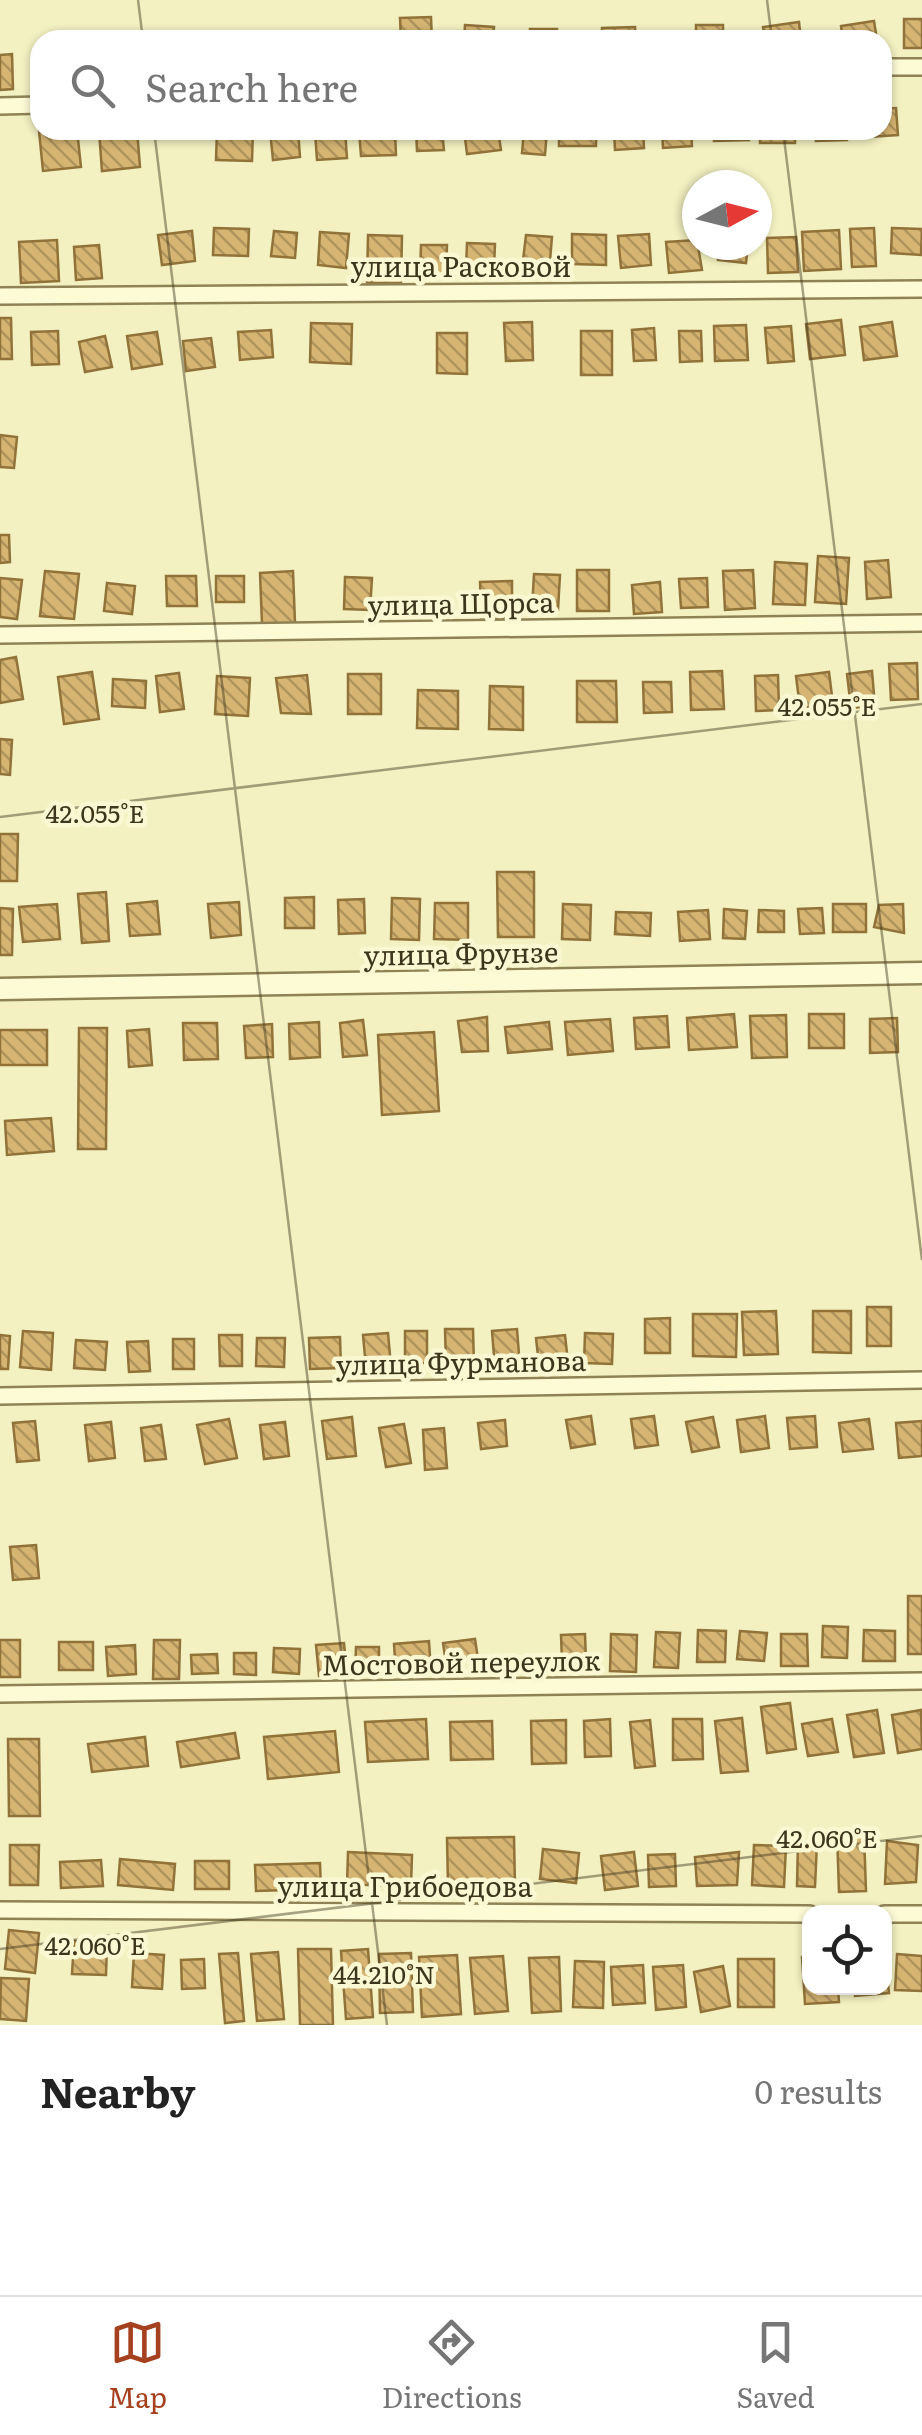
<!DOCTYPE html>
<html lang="en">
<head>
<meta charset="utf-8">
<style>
  body { margin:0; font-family:Literata,serif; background:#f2f2f2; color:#222 }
  .controls { position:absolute; right:30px; bottom:30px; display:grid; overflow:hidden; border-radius:20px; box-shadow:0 2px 8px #0004 }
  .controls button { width:90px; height:90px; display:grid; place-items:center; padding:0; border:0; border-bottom:2px solid #e0e0e0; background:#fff; color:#222; font:50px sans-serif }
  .compass { position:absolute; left:682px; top:170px; width:90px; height:90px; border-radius:50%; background:#fff; box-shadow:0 2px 8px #0004; rotate:83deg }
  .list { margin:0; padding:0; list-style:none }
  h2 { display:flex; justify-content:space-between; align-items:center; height:130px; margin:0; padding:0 40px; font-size:42px }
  h2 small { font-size:32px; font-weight:400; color:#767676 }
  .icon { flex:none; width:55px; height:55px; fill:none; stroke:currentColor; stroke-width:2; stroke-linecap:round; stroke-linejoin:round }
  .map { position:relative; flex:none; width:922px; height:2025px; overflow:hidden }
  .search { position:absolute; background:#fff; box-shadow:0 2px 8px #0004; left:30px; right:30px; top:30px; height:110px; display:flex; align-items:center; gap:25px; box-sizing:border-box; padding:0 35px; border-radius:30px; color:#767676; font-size:38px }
  .sheet { height:270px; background:#fff }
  nav { display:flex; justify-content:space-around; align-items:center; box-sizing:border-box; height:140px; border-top:2px solid #e0e0e0; background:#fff; font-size:28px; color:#767676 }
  nav a { display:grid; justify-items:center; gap:5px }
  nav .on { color:#a6411f }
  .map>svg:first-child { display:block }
</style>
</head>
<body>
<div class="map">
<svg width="922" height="2025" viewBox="0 0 922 2025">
  <defs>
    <pattern id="building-back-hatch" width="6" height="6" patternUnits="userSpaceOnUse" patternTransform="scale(2.5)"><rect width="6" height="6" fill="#d6b573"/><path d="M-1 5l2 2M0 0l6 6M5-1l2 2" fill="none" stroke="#af945e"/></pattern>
  </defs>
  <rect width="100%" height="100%" fill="#f3f1c1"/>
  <g fill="url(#building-back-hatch)" stroke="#917339" stroke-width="2.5">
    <path d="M431,17L432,40H401L400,18Z"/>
    <rect x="904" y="19" width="18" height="29"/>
    <path d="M874,21L877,40H843L841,26Z"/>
    <path d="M799,22L801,40H765L763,27Z"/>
    <path d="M465,25L494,27L493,40H464Z"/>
    <rect x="696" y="25" width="27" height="15"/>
    <path d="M635,27L636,40H602V28Z"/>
    <rect x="530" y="29" width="27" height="11"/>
    <path d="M242,32L280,33V40H242Z"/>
    <path d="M12,54L13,89L0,90V55Z"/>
    <path d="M896,108L898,135L869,137L868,130H882V109Z"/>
    <path d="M77,130L81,167L43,171L39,131Z"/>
    <path d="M137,130L140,167L102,171L99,131Z"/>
    <path d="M217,130H253L252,161L216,160Z"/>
    <path d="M270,130H298L300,157L273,160Z"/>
    <path d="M345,130L347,158L317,160L315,132Z"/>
    <path d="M359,130H395L396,155L361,156Z"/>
    <path d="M416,130H442L444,150L417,151Z"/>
    <path d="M464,130H498L501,150L467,154Z"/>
    <path d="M524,130H547L545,155L522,153Z"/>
    <rect x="559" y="130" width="37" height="16"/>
    <path d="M614,130H643L644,148L615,150Z"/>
    <path d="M662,130H691L692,146L663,148Z"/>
    <path d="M713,130H749V140L714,141Z"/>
    <rect x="760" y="130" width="35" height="13"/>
    <path d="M816,130H846L847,140L816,141Z"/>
    <path d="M214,228L249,229L248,256L213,255Z"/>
    <path d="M874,228L876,266L852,267L850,229Z"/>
    <path d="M892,228L922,229L921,255L891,253Z"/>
    <path d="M839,230L841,269L804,271L802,232Z"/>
    <path d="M192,231L195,261L162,265L158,235Z"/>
    <path d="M274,231L297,233L295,258L271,256Z"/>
    <path d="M320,232L349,234L346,268L318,265Z"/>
    <path d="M572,234L606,235V265L572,264Z"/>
    <path d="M649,234L651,265L621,268L618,236Z"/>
    <path d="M368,235L402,236L401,283H367Z"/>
    <path d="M526,235L552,237L549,272L522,269Z"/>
    <path d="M796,237L798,272L768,273L767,238Z"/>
    <path d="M57,240L59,281L21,283L19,242Z"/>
    <path d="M697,240L702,270L669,273L666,242Z"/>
    <path d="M467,243L495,244L494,268L466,267Z"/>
    <path d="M99,245L102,278L76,280L74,247Z"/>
    <path d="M421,245H447L446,275L420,274Z"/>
    <path d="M720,245H748L746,263L718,260Z"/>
    <path d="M0,318H11L12,359H0Z"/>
    <path d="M841,320L845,355L810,359L806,324Z"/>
    <path d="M532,322L533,360L506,361L504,323Z"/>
    <path d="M892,322L897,356L864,360L860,327Z"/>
    <path d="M311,323L352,324L351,364L310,362Z"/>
    <path d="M746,325L748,360L715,361L714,326Z"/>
    <path d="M791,326L794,361L768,363L765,328Z"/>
    <path d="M654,328L656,360L634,361L632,330Z"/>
    <path d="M271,330L273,357L240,360L238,332Z"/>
    <path d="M58,331L59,364L32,365L31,332Z"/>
    <rect x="581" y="331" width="31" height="44"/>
    <path d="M679,331H701L702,361L680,362Z"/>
    <path d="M157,332L162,364L132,369L127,336Z"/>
    <path d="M437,333H467V374L437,373Z"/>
    <path d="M105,336L112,367L85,372L79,342Z"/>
    <path d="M211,338L215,367L186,371L183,341Z"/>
    <path d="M0,435L17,437L14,468L0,467Z"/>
    <path d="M0,535H9L10,562L0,563Z"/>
    <path d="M818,556L849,558L846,604L815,602Z"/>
    <path d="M888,560L891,597L867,599L865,562Z"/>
    <path d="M775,562L807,564L805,605L773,604Z"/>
    <rect x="577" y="570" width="32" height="41"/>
    <path d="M753,570L755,608L725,610L723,571Z"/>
    <path d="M45,571L79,574L74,619L40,616Z"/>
    <path d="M293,571L295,623L262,624L260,573Z"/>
    <path d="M534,574L560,575L558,610L532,609Z"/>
    <path d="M166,576H196L197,606H167Z"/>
    <rect x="216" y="576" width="28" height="26"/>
    <path d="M345,577L372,578L370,610L344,609Z"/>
    <path d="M0,578L22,580L17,619L0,617Z"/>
    <path d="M707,578L708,607L681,608L679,579Z"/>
    <path d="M512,581V618L481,619L480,582Z"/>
    <path d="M660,582L662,612L634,614L632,585Z"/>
    <path d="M107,583L135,586L132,614L104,611Z"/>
    <path d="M16,657L23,699L0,703V660Z"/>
    <path d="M917,663L918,699L891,700L889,664Z"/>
    <path d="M722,671L724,709L691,710L690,672Z"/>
    <path d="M872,671L875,706L851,708L847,674Z"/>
    <path d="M92,672L99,719L64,724L58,677Z"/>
    <path d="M829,672L833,704L800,708L796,676Z"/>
    <path d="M179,673L184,709L160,712L156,676Z"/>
    <rect x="348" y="674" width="33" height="40"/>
    <path d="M307,675L311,714L281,713L276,678Z"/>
    <path d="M778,675L779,710L756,711L755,676Z"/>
    <path d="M217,676L250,678L248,716L215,714Z"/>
    <path d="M113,679L146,681L145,708L112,706Z"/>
    <path d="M577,681H616L617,722H577Z"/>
    <path d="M643,682H671L672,712L644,713Z"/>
    <path d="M490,686L523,687V730L489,729Z"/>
    <path d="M418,690L458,691V729L417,728Z"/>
    <path d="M0,739L12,740L10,775L0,774Z"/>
    <path d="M0,834H18L17,881H0Z"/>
    <path d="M497,872H534V937H498Z"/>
    <path d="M106,892L109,941L82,943L78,894Z"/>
    <path d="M314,897V928H285V898Z"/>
    <path d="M392,898L420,899L419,940L391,939Z"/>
    <path d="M364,899L365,933L339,934L338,900Z"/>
    <path d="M157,901L160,934L130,936L127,904Z"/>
    <path d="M239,902L241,935L211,938L208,904Z"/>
    <path d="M435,903H468V940L434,939Z"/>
    <path d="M57,904L60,939L23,942L19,907Z"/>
    <path d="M563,904L591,905L590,940L562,939Z"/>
    <rect x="833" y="904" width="33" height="28"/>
    <path d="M903,904L904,933L874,927L879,905Z"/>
    <path d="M0,908L13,909L12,955H0Z"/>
    <path d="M822,908L824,933L800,934L798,909Z"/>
    <path d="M724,909L747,911L745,939L723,938Z"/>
    <path d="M708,910L710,939L680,941L678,912Z"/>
    <path d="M759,910L784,911V932H758Z"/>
    <path d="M616,912L651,913L650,936L615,934Z"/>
    <path d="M734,1014L737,1047L689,1050L687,1018Z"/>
    <rect x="809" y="1014" width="35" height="34"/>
    <path d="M786,1015L787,1057L752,1058L750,1016Z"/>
    <path d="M667,1016L669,1047L636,1049L634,1018Z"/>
    <path d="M487,1017L488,1051L462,1052L458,1021Z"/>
    <path d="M897,1018L898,1052L870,1053V1019Z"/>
    <path d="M610,1019L613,1051L568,1055L565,1022Z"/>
    <path d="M363,1020L367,1055L343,1057L340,1023Z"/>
    <path d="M319,1022L320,1057L290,1059L289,1024Z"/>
    <path d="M549,1022L552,1049L508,1053L505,1027Z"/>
    <path d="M183,1023H217L218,1059L184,1060Z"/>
    <path d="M272,1024L273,1057L246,1058L244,1026Z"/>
    <path d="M79,1028H107L106,1149H78Z"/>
    <path d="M149,1029L152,1065L129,1067L127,1031Z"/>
    <rect x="0" y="1030" width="47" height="35"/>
    <path d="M434,1032L439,1111L382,1115L378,1035Z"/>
    <path d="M51,1118L54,1151L7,1155L5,1121Z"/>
    <rect x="867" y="1307" width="24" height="39"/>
    <path d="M776,1311L778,1354L744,1355L742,1312Z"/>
    <path d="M813,1311H851V1353L813,1352Z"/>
    <path d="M693,1314H737L736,1357L693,1356Z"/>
    <path d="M670,1318V1353H645V1319Z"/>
    <path d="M445,1329H473L474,1364H446Z"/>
    <path d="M517,1329L520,1367L495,1369L492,1331Z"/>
    <path d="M23,1331L53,1333L51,1370L20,1367Z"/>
    <rect x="405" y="1331" width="22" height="32"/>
    <path d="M388,1333L391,1366L366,1368L363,1335Z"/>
    <path d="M585,1333L613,1334L612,1364L584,1363Z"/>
    <path d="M0,1335L10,1336L8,1369H0Z"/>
    <path d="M219,1335H242V1366H220Z"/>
    <path d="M565,1335L568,1362L539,1365L536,1338Z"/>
    <path d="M340,1337L341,1368L310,1369L309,1338Z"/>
    <path d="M257,1338H285L284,1367L256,1366Z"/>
    <rect x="173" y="1339" width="21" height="30"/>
    <path d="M76,1340L107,1342L105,1370L74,1368Z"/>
    <path d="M148,1341L150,1371L129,1372L127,1342Z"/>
    <path d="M591,1416L595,1444L571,1448L566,1420Z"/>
    <path d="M654,1416L658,1445L635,1448L631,1419Z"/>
    <path d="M765,1416L769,1448L741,1452L737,1420Z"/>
    <path d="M815,1416L817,1447L790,1449L787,1418Z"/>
    <path d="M352,1417L356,1456L327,1459L322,1421Z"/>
    <path d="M713,1417L719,1447L692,1452L686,1422Z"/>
    <path d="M229,1419L237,1458L205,1464L197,1425Z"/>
    <path d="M869,1419L873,1449L843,1452L839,1423Z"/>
    <path d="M505,1420L507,1446L481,1449L478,1423Z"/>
    <path d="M35,1421L39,1460L17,1462L13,1423Z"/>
    <path d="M922,1421V1456L899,1458L896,1423Z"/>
    <path d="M111,1422L115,1458L89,1461L85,1425Z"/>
    <path d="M285,1422L289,1456L264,1459L260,1425Z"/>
    <path d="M404,1424L411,1463L386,1467L379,1428Z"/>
    <path d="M161,1425L166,1459L145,1461L141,1428Z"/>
    <path d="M444,1428L447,1468L425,1470L423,1430Z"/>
    <path d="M36,1545L39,1578L13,1580L10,1547Z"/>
    <rect x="908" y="1596" width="14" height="58"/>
    <path d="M823,1626L848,1627L847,1658L822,1657Z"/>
    <path d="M698,1630L726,1631L725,1662H697Z"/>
    <path d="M864,1630L895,1631V1661H863Z"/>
    <path d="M740,1631L767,1633L764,1661L737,1659Z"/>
    <path d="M656,1632L680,1633L678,1668L654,1667Z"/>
    <path d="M585,1634L586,1661L562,1662L561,1635Z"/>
    <path d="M611,1634L637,1635L636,1672L610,1671Z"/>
    <path d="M781,1634H807L808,1666H781Z"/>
    <path d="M475,1639L478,1659L446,1663L443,1643Z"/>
    <rect x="0" y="1640" width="20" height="37"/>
    <path d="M154,1640H180L179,1679H153Z"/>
    <path d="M429,1641L431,1672L396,1674L394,1644Z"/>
    <rect x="59" y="1642" width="34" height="28"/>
    <path d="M344,1643L347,1674L319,1676L316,1645Z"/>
    <path d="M135,1645L136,1674L108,1676L106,1647Z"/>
    <path d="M356,1647H379V1674H355Z"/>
    <path d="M274,1648L300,1649L299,1674L273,1672Z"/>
    <path d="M234,1653H256V1675L234,1674Z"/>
    <path d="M217,1654L218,1673L192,1674L191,1655Z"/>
    <path d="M790,1703L796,1749L767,1753L761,1707Z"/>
    <path d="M877,1710L884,1753L854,1757L847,1715Z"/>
    <path d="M921,1710L922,1749L898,1753L892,1715Z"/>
    <path d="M742,1718L748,1771L721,1773L715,1721Z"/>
    <path d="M426,1719L428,1759L368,1762L365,1722Z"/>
    <path d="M610,1719L611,1756L585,1757L584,1721Z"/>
    <path d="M673,1719H702L703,1759L673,1760Z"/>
    <path d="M832,1719L838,1752L808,1756L802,1724Z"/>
    <path d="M566,1720V1763L532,1764L531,1721Z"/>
    <path d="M650,1720L655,1766L635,1768L630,1722Z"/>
    <path d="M492,1721L493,1759L451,1760L450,1722Z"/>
    <path d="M335,1731L339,1772L268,1779L264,1737Z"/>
    <path d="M235,1733L239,1758L181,1767L177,1742Z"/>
    <path d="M145,1737L148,1766L92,1772L88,1744Z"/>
    <path d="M8,1739H39L40,1816H9Z"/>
    <path d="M864,1833L866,1891L839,1892L837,1834Z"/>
    <path d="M514,1837L515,1886L448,1887L447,1838Z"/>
    <path d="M887,1841L918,1845L916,1882L885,1884Z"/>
    <path d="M798,1842L817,1843L815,1887L797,1886Z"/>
    <path d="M10,1845H39L38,1885H10Z"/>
    <path d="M754,1845L786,1846L784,1887L752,1885Z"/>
    <path d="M543,1849L579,1853L576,1883L540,1879Z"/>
    <path d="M348,1852L412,1855L411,1887L347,1884Z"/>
    <path d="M634,1852L638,1886L605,1890L601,1856Z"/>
    <path d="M739,1852L737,1885L697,1886L695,1857Z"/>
    <path d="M675,1854L676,1886L649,1887L648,1855Z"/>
    <path d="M120,1859L175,1864L173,1890L118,1885Z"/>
    <path d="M101,1860L103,1886L61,1888L60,1862Z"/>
    <rect x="195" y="1861" width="34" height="28"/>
    <path d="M320,1863L321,1889L256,1891L255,1865Z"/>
    <path d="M9,1930L39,1933L35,1973L5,1969Z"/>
    <path d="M74,1941L107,1943L106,1975L72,1974Z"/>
    <path d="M298,1949H331L333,2025H300Z"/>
    <path d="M368,1949L373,2017L346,2019L341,1951Z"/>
    <path d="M278,1952L284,2019L257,2021L251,1954Z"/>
    <path d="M134,1953L164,1955L162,1989L132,1987Z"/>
    <path d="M238,1953L244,2021L225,2023L219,1954Z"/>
    <path d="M411,1953L413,2012L380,2013L379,1954Z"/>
    <path d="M897,1954L922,1956V1991L895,1990Z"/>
    <path d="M457,1955L461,2014L422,2017L419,1957Z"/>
    <path d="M885,1955L889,1993L855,1996L854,1988H884Z"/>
    <path d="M503,1956L508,2011L475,2014L470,1958Z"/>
    <path d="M810,1956V1988H838L839,2002L805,2004L802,1957Z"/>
    <path d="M559,1957L561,2011L532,2013L529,1958Z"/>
    <path d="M204,1959L205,1988L182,1989L181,1960Z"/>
    <rect x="738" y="1959" width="36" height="48"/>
    <path d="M575,1961L604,1962L603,2008L573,2007Z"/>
    <path d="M643,1965L645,2003L613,2005L611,1967Z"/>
    <path d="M683,1965L686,2007L656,2010L653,1967Z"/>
    <path d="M723,1966L730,2006L701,2012L694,1972Z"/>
    <path d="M1,1978L29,1979L26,2021L0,2019Z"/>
  </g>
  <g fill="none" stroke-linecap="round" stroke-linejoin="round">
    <defs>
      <g id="minor">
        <path d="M882,67H922"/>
        <path d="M0,106L40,105"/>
        <path d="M0,296L922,289"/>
        <path d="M0,635L922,623"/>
        <path d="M0,1396L922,1380"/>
        <path d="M0,1694L922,1681"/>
        <path d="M0,1910L810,1914"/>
        <path d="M884,1914H922"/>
      </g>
      <path id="tertiary" d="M0,989L922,973"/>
    </defs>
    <use href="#minor" stroke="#8f8356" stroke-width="20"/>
    <use href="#tertiary" stroke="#8f8356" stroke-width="25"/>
    <use href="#minor" stroke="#fdfbd6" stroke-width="15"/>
    <use href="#tertiary" stroke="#fdfbd6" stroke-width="20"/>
  </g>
  <path fill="none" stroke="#3d351c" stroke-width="2.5" stroke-opacity="0.45" d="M138,0L143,40M767,0L772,40M154,130L387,2025M783,130L922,1260M0,817L922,704M0,1949L922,1836"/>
  <g text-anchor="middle" stroke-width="9" stroke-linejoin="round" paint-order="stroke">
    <g font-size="28" fill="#3d351c" stroke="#f9f8d2">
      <text x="461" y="277">улица Расковой</text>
      <text transform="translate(461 604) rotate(-1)" y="10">улица Щорса</text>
      <text transform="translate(461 954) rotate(-1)" y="10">улица Фрунзе</text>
      <text transform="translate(461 1363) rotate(-1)" y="10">улица Фурманова</text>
      <text transform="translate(461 1663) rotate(-1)" y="10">Мостовой переулок</text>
      <text x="405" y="1897">улица Грибоедова</text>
    </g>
  </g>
  <g font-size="25" text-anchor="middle" fill="#3d351c" stroke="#f9f8d2" stroke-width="9" stroke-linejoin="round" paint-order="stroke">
    <text x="827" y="716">42.055°E</text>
    <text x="95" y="823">42.055°E</text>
    <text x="827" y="1848">42.060°E</text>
    <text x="95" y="1955">42.060°E</text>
    <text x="384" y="1984">44.210°N</text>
  </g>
</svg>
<div class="controls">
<button><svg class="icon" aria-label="locate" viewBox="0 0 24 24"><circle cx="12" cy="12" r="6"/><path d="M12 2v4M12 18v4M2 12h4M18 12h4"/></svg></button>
</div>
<svg class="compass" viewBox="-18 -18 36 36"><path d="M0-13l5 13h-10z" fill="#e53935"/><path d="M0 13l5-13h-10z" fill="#767676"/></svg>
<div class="search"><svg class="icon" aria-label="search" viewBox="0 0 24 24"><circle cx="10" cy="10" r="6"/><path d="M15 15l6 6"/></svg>Search here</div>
</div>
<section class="sheet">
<h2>Nearby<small>0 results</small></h2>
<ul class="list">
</ul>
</section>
<nav>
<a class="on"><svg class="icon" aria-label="map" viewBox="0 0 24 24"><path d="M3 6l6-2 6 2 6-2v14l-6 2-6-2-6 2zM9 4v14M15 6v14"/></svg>Map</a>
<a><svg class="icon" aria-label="directions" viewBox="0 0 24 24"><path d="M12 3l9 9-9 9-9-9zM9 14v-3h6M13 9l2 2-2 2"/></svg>Directions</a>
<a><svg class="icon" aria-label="saved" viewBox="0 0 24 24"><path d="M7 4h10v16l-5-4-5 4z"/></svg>Saved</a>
</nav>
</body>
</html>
